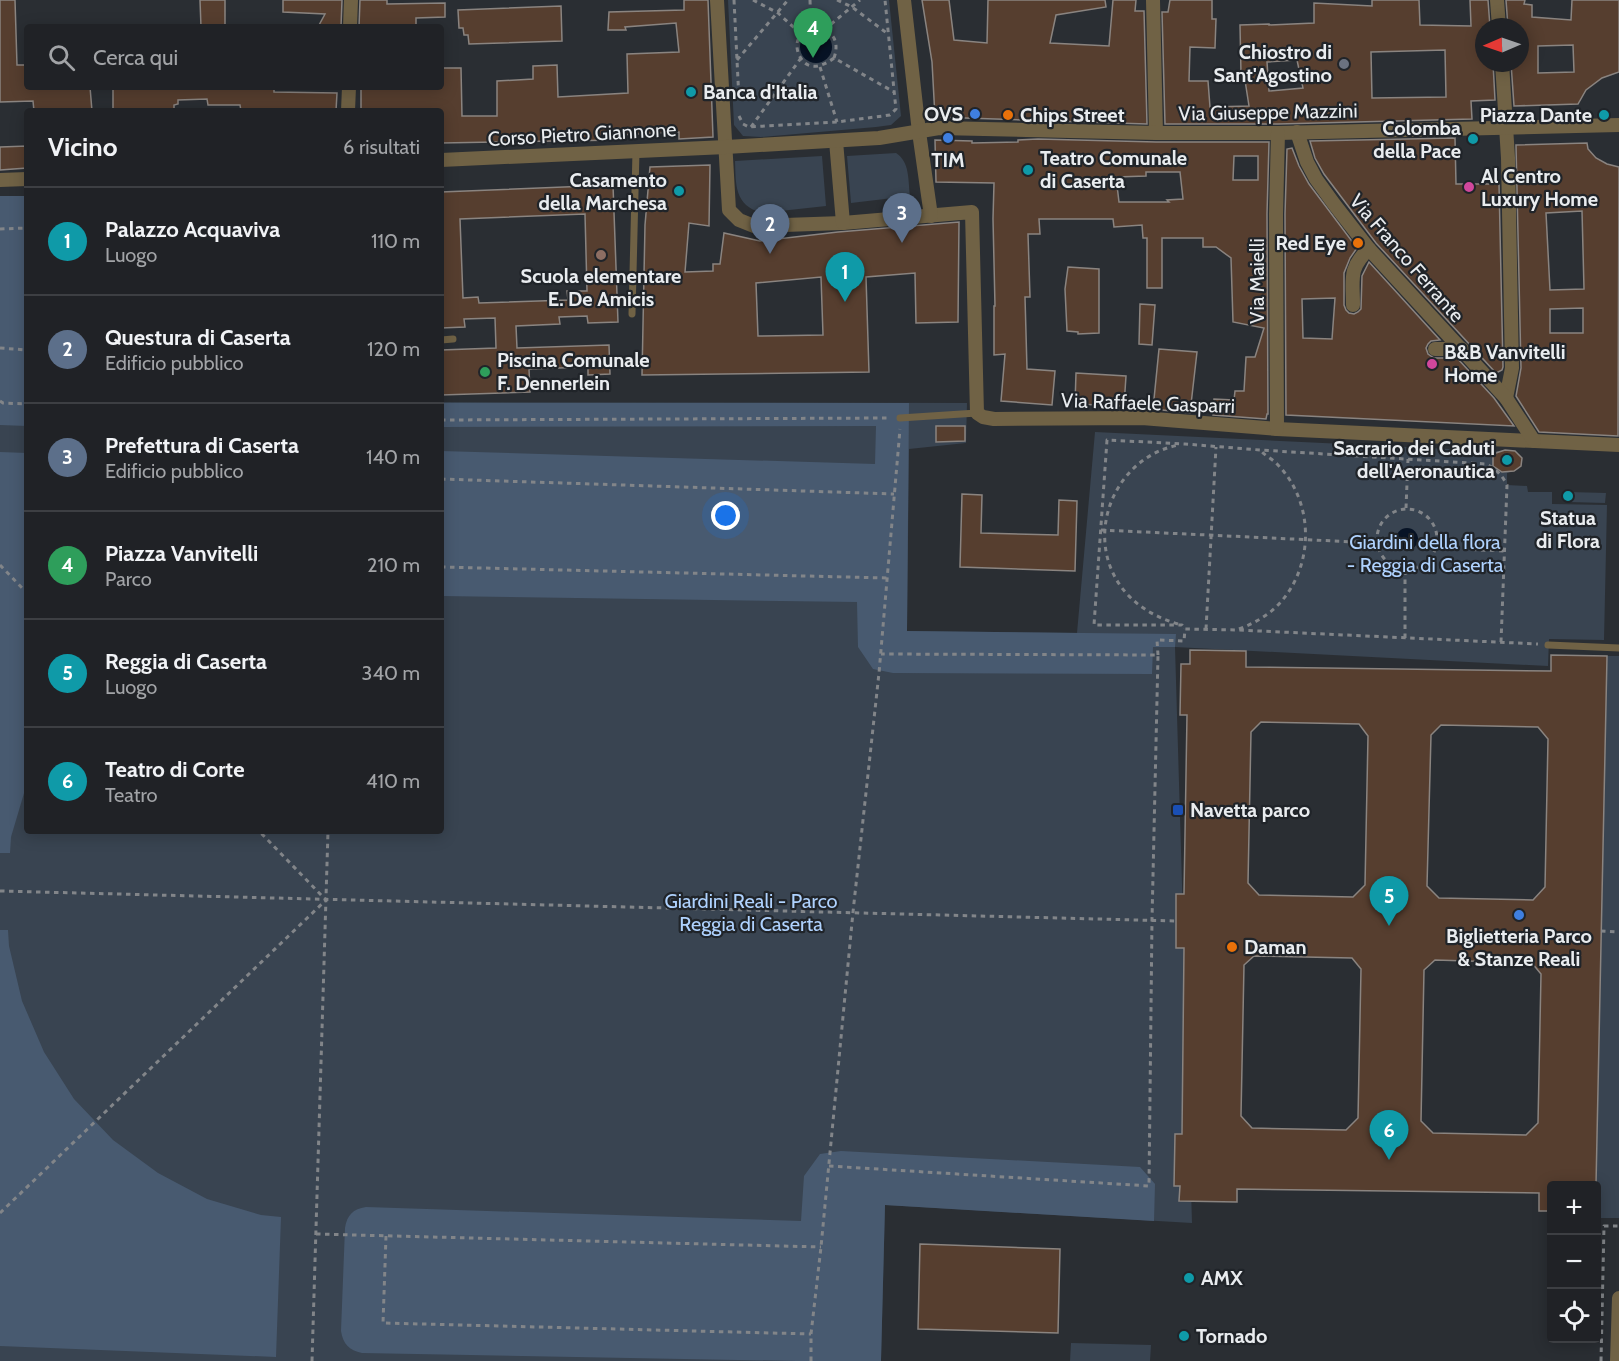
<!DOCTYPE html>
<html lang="it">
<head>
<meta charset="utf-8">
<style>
  body { margin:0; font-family:Cabin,sans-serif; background:#2d2f32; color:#f1f3f6 }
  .controls { position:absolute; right:18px; bottom:18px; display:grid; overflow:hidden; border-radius:6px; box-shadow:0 3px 15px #0003 }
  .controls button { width:54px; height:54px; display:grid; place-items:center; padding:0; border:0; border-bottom:2px solid #3d3f43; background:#202226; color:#f1f3f6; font:30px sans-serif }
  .compass { position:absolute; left:1475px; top:18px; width:54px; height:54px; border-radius:50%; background:#202226; box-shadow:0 3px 15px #0003; rotate:268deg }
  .you { position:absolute; left:726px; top:516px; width:21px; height:21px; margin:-15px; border:4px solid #fff; border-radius:50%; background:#1a73e8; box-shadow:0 0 0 9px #1a73e833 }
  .badge { display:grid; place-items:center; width:39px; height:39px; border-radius:50%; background:#7bd156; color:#fff; font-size:20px; font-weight:700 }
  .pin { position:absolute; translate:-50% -50px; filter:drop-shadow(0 2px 3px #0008) }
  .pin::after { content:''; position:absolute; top:32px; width:21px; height:18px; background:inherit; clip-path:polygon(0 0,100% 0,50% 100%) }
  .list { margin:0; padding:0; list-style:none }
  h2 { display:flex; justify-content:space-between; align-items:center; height:78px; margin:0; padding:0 24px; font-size:26px }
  h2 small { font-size:20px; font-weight:400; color:#a2a4a7 }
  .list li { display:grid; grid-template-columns:39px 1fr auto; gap:18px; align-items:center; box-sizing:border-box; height:108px; padding:0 24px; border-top:2px solid #3d3f43 }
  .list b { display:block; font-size:22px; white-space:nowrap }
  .list p { margin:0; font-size:20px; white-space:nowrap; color:#a2a4a7 }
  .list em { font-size:20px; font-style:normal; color:#a2a4a7 }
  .icon { flex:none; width:33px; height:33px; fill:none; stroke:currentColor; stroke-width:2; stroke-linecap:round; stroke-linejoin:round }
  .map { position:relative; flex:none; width:1619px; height:1361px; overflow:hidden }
  .search { position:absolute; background:#202226; box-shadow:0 3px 15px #0003; left:24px; top:24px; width:420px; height:66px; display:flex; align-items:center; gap:15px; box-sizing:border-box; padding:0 21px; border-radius:6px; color:#a2a4a7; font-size:22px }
  .panel { position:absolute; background:#202226; box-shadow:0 3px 15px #0003; left:24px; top:108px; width:420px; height:726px; border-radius:6px }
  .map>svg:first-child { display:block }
</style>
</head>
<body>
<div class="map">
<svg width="1619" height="1361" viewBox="0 0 1619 1361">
  <rect width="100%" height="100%" fill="#2a2e33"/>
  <g fill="#394451">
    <path d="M728,0H889L901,116L891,125L876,127L761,137L743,136L734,125Z"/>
    <path d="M896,153C910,162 908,180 910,196L851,203L847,156Z"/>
    <path d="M822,156L826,206L762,213C734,205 736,185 735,161Z"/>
    <path d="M0,196H27V831H441V402L967,403L966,443L909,449L907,631L1077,633L1095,432L1492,451H1512L1520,455L1522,462L1516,470L1507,473V485L1527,486L1528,492H1552V504L1607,505L1604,640L1549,639L1548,666L1175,647L1192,1223L885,1205L881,1361H0Z"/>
    <path d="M1569,492L1606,493L1605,503L1569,502Z"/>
    <path d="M1607,656H1619V1218H1597L1596,1186Z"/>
    <path d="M1071,1343L1151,1345L1150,1361H1070Z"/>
  </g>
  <g fill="#485a70">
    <path d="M0,196H27V426L0,425Z"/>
    <path d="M441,403H909L907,631L1176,634L1175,647H1153L1152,674L893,673L873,669L858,647L857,602L441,596V451L875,464L876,426L441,427Z"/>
    <path d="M0,452L27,453V783L11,837L10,853H0Z"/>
    <path d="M0,930H8L9,946L22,1001L44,1052L74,1099L113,1140L158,1173L207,1199L261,1215L281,1217L276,1357L0,1346Z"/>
    <path d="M841,1151L1140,1167L1155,1184L1154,1221L885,1205L881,1361H797L362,1353C349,1350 343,1344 341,1331L345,1228C347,1215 353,1209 366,1207L801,1221L804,1176L820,1154Z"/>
  </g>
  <g fill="#071325">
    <circle cx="816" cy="47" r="16"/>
    <circle cx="1407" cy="539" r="11"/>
  </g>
  <g fill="#563e2f" stroke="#8a8480" stroke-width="1.5" fill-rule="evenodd">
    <path d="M0,0H15L17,65H27V87H90L92,111H34L33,101L0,102Z"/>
    <path d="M200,0H225V27H201Z"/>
    <path d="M283,0H342L341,27H318L325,14L283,12Z"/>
    <path d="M360,0H387V4L445,3V17L416,18V27H359Z"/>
    <path d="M684,0H708L713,137L679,139V132L618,135V140L441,143V111H361V87H441V68H461L462,116H497V81L533,79V66L557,65L558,97L628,93L627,54L679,52L676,23L625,27L626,30H608L609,12L684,10Z"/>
    <path d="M922,0H949L954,40L987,43L988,0H1105L1106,7L1056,15L1050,43L1109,46L1113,0H1136L1135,11H1144L1147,124L935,117L932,62Z"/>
    <path d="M1170,0H1212V19H1216L1215,48L1190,47L1189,81H1208L1210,107L1249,106L1244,74H1241L1240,25L1269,24V25L1314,23V3L1372,6V0H1419L1420,25L1471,26L1470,0H1488L1490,27H1484V63H1493L1495,100L1471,101L1472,119L1278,124H1165L1162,12H1168ZM1445,50L1446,97L1372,98L1371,52ZM1297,60L1303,88L1269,91L1267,62Z"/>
    <path d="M1506,0H1525L1524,4L1532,5V17L1571,20L1572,0H1619V72L1602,78L1586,90L1578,104L1514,106L1511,63H1520V27H1508ZM1573,45L1574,72L1538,73V46Z"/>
    <path d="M561,6L562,41L469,44L468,35H464L463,28H459L458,10Z"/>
    <path d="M113,87H274V92L337,93L336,111H241L240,105H208L207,99L178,100V104L174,105V111H113Z"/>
    <path d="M1455,138L1456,184H1499L1503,367L1502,370L1496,373L1376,243L1324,174L1315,158L1310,141Z"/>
    <path d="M1038,139L1156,142H1269L1267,214L1268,414H1267L1266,419L1213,415L1214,399L1234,400L1235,391H1244L1246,357H1255L1264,328L1233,322L1231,258L1216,247H1203V238H1162V288H1147V238H1143L1142,225L1114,227L1113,219H1039L1040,234H1028L1030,297H1025L1027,369L1055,371L1052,405L1001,401L1005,354L994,355V306H995L993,219L994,183L936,182L935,140L972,141V143L1018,142V140ZM1234,156H1258V180H1233ZM1146,172H1180L1183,199L1167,200L1169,202H1119L1116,177L1146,176Z"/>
    <path d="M1587,143L1588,149L1596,158L1607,164L1619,167L1618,436L1539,432L1516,396L1521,368L1516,145ZM1582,211L1584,289L1550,290L1546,213ZM1583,308V333H1550V309Z"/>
    <path d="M27,146V168L0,170V147Z"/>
    <path d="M1292,148L1299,166L1309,184L1357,248L1350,258L1344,273V305L1346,310L1349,313L1354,314L1358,312L1361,309L1362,276L1369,262L1440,340L1431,341L1428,344L1426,348L1428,354L1434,358H1457L1494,398L1514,426L1286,415L1285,214L1287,149ZM1335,298L1332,339L1303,338L1302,299Z"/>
    <path d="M710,165L709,226L689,223L685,272L713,271V264H720L724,233L760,241L838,232L959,222L958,322L916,323L915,273L866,277L869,372L642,375L645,225L650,167ZM821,277L823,335L758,336L756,283Z"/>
    <path d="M613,185L618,322L588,323L587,316L559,317L560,324L516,326L517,348L609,345L610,374L588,375V367L529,369L530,392L441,395V350L496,348L495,318L464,319L465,327L441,328V192ZM585,214L587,291H567L568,300L479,303L478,297L463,298L460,219Z"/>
    <path d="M1068,267L1099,269V333L1078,334V332L1067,331L1065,289Z"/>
    <path d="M1140,304L1155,305L1152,345L1139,344Z"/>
    <path d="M1159,349L1197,352L1190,413L1153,409Z"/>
    <path d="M1076,373L1126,376L1124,406L1075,404Z"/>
    <path d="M936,426H965V441L936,442Z"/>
    <path d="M1505,450L1515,451L1522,458L1521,466L1514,471L1502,472L1493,466V457L1496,453Z"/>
    <path d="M962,494L982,495L981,533L1058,535L1059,500L1077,501L1075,571L960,567Z"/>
    <path d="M1190,650L1246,651V667L1551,671V655L1607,656L1596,1185H1551V1211H1539V1193L1237,1189V1202L1179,1201L1180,1186H1174L1175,1134H1182L1184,948H1176V894H1184L1187,715H1180L1181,664H1190ZM1261,722L1359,724L1368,736L1365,885L1353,897L1259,895L1248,883L1251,732ZM1441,725L1538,727L1548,739L1545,887L1533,900L1439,898L1427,886L1431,735ZM1254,956L1352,958L1361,969L1358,1118L1346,1130L1252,1128L1241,1116L1244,965ZM1435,960L1532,963L1541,974L1538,1123L1526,1135L1433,1133L1421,1121L1424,970Z"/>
    <path d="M920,1244L1060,1249L1058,1333L918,1329Z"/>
  </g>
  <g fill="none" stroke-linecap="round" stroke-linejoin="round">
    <g stroke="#828589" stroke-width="3" stroke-dasharray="4.5 4.5" stroke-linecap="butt">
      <path d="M734,0L739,100"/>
      <path d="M753,0L778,13L801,34"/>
      <path d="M810,0L811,29"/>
      <path d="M837,0L852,7L888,34"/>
      <path d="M824,30L860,0"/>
      <path d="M834,58C822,67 807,72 799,55C785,21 848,18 834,58L894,92"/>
      <path d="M737,60L788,0"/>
      <path d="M820,67L837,122"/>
      <path d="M739,116L743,124L749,127L837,122L890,115L896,109L895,100L885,0"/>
      <path d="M751,127L801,58"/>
      <path d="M0,229L27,228"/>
      <path d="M0,348L27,350"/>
      <path d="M0,401L3,403L27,404"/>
      <path d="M441,420L889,418"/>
      <path d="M441,479L894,494"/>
      <path d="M1406,508L1408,459"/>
      <circle cx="1407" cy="539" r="30"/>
      <path d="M1101,530L1377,543"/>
      <path d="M1436,548L1505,551"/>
      <path d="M0,565L27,593"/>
      <path d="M441,567L887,578"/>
      <path d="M1178,624C1158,618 1141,609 1127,594C1080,542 1112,457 1179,445"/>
      <path d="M1206,629L1216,447"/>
      <path d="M1239,629C1252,624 1264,618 1275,608C1315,570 1316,502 1276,463C1272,459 1266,456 1262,452"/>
      <path d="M1405,638V569"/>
      <path d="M1501,642L1507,485C1502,475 1496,469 1486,464L1260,450L1185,444L1107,440L1094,625H1182L1185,629L1238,630L1538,644"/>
      <path d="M1158,655L1157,640L1184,641L1185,629"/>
      <path d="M0,891L1176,921"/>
      <path d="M1601,931L1619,932"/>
      <path d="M829,1166L1149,1186L1152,920L1158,655L881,654"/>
      <path d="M0,1213L326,900L259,831"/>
      <path d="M316,1234L821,1247"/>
      <path d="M386,1236L383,1323L811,1334"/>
      <path d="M312,1361L328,831"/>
      <path d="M811,1361V1334L821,1247L853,912L879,673L900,429"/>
      <path d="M1601,1361L1604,1226H1619"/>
    </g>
    <g stroke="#706245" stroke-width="7">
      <path d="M632,314L636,151"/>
      <path d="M441,340L453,339"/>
      <path d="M900,418L977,413"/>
      <path d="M1548,645L1619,648"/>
    </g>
    <g stroke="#706245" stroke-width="14">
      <path d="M717,0L729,210L739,220L754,226L843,223L972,212L977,413L983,417L994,419L1142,418L1277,429L1619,445"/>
      <path d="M904,0L919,132L931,216"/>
      <path d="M1153,0L1156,133"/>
      <path d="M1497,0L1499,27"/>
      <path d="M350,27L351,0"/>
      <path d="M1502,63L1508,158L1512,368L1506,398"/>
      <path d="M348,111L349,87"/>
      <path d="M1297,132L1307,162L1316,179L1334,204L1369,249L1506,398L1534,441"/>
      <path d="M836,141L843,223"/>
      <path d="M441,160L726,147L879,138L939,128L1156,133H1278L1619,125"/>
      <path d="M0,180L27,179"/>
      <path d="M1353,305C1353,280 1348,268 1369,249"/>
      <path d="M1435,349H1462"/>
      <path d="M1277,429L1276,214L1278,133"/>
      <path d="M1617,1361L1619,1298"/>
    </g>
  </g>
  <circle fill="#6b7280" stroke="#202429" stroke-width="2" cx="1344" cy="64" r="6"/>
  <g fill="#0f9aa8" stroke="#202429" stroke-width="2">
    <circle cx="691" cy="92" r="6"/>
    <circle cx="1604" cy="115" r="6"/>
    <circle cx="1473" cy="139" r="6"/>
    <circle cx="1028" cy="170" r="6"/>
    <circle cx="679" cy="191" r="6"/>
    <circle cx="1507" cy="460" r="6"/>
    <circle cx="1568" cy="496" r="6"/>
    <circle cx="1189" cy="1278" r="6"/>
    <circle cx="1184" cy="1336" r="6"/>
  </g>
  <g fill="#3f7fe0" stroke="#202429" stroke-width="2">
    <circle cx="975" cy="114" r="6"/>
    <circle cx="948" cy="138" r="6"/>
    <circle cx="1519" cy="915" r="6"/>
  </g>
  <g fill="#e8710a" stroke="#202429" stroke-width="2">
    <circle cx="1008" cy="115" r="6"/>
    <circle cx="1358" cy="243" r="6"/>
    <circle cx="1232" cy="947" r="6"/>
  </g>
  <g fill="#d1479c" stroke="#202429" stroke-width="2">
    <circle cx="1469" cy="187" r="6"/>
    <circle cx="1432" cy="364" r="6"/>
  </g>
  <circle fill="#8d6e63" stroke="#202429" stroke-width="2" cx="601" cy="255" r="6"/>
  <circle fill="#2e9e5b" stroke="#202429" stroke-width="2" cx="485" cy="372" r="6"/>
  <rect fill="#1a4fb4" stroke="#202429" stroke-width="2" x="1172" y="804" width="12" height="12" rx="3"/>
  <g text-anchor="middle" stroke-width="4.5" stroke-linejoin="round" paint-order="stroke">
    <g font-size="20" font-weight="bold" fill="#e9ecef" stroke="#202429" text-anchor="start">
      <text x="1332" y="59" text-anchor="end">Chiostro di<tspan x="1332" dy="23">Sant'Agostino</tspan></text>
      <text x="703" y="99">Banca d'Italia</text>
      <text x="963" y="121" text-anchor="end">OVS</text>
      <text x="1020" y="122">Chips Street</text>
      <text x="1592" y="122" text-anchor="end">Piazza Dante</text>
      <text x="1461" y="135" text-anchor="end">Colomba<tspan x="1461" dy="23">della Pace</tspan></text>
      <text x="1040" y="165">Teatro Comunale<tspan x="1040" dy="23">di Caserta</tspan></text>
      <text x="948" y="167" text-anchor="middle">TIM</text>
      <text x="1481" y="183">Al Centro<tspan x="1481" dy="23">Luxury Home</tspan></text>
      <text x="667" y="187" text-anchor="end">Casamento<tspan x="667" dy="23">della Marchesa</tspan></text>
      <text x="1346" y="250" text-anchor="end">Red Eye</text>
      <text x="601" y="283" text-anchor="middle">Scuola elementare<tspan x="601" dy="23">E. De Amicis</tspan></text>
      <text x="1444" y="359">B&amp;B Vanvitelli<tspan x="1444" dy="23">Home</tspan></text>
      <text x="497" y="367">Piscina Comunale<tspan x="497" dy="23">F. Dennerlein</tspan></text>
      <text x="1495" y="455" text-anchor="end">Sacrario dei Caduti<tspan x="1495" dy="23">dell'Aeronautica</tspan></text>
      <text x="1568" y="525" text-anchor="middle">Statua<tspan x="1568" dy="23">di Flora</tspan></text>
      <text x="1190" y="817">Navetta parco</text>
      <text x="1519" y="943" text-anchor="middle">Biglietteria Parco<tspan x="1519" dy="23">&amp; Stanze Reali</tspan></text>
      <text x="1244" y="954">Daman</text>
      <text x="1201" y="1285">AMX</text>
      <text x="1196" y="1343">Tornado</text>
    </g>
    <g font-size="20" fill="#e9ecef" stroke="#202429">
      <text transform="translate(1268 112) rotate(-1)" y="7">Via Giuseppe Mazzini</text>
      <text transform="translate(582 134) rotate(-3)" y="7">Corso Pietro Giannone</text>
      <text transform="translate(1407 258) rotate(49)" y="7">Via Franco Ferrante</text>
      <text transform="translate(1257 281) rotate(-90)" y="7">Via Maielli</text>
      <text transform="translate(1148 403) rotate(2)" y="7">Via Raffaele Gasparri</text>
    </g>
    <g font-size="20" fill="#afd2fe" stroke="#202429">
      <text x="1425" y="549">Giardini della flora<tspan x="1425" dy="23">- Reggia di Caserta</tspan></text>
      <text x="751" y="908">Giardini Reali - Parco<tspan x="751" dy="23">Reggia di Caserta</tspan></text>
    </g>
  </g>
</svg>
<div class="controls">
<button>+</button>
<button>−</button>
<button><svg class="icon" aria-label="locate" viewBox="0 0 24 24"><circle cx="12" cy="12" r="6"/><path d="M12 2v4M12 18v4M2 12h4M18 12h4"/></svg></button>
</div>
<svg class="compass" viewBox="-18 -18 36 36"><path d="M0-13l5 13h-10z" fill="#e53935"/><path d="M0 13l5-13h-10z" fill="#a2a4a7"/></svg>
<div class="you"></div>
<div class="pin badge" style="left:845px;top:302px;background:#0f9aa8">1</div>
<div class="pin badge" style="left:770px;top:254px;background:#5c6f8a">2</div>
<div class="pin badge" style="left:902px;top:243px;background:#5c6f8a">3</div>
<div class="pin badge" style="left:813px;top:58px;background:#2e9e5b">4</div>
<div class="pin badge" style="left:1389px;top:926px;background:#0f9aa8">5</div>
<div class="pin badge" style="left:1389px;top:1160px;background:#0f9aa8">6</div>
<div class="search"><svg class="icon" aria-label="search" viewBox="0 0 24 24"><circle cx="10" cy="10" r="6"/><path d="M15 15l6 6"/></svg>Cerca qui</div>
<section class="panel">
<h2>Vicino<small>6 risultati</small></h2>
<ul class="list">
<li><span class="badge" style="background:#0f9aa8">1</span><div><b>Palazzo Acquaviva</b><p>Luogo</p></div><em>110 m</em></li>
<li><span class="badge" style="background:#5c6f8a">2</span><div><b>Questura di Caserta</b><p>Edificio pubblico</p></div><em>120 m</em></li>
<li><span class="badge" style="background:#5c6f8a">3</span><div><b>Prefettura di Caserta</b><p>Edificio pubblico</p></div><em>140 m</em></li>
<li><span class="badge" style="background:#2e9e5b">4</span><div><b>Piazza Vanvitelli</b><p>Parco</p></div><em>210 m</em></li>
<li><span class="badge" style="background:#0f9aa8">5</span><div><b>Reggia di Caserta</b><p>Luogo</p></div><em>340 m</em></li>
<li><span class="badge" style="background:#0f9aa8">6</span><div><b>Teatro di Corte</b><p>Teatro</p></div><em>410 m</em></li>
</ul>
</section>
</div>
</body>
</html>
